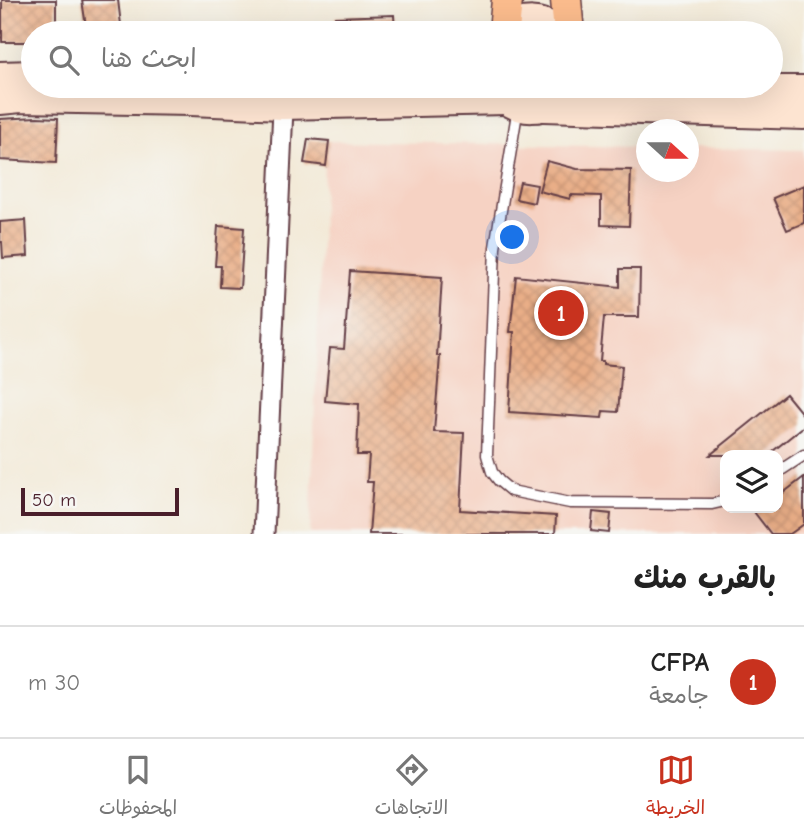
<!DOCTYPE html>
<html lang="ar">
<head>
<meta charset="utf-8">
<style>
  body { margin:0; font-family:"Comic Neue","Playpen Sans Arabic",sans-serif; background:#f6f6f6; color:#222; direction:rtl }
  .controls { position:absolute; right:21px; bottom:21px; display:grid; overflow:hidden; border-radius:14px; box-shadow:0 7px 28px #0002 }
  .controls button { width:63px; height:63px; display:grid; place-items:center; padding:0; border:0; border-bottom:2px solid #e0e0e0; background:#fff; color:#222; font:35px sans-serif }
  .compass { position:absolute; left:636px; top:119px; width:63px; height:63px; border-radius:50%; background:#fff; box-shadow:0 7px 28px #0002; rotate:111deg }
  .scale { position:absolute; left:21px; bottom:18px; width:158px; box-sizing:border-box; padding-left:7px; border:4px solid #4a1f2b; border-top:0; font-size:19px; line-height:24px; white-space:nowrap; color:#4a1f2b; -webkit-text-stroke:5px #f6f6f2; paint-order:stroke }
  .you { position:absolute; left:513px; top:238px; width:24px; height:24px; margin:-18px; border:5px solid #fff; border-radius:50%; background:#1a73e8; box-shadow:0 0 0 10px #1a73e833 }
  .badge { display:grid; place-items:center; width:46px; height:46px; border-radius:50%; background:#c8321e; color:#fff; font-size:23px; font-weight:700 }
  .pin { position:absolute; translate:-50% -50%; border:4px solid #fff; box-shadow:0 2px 7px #0006 }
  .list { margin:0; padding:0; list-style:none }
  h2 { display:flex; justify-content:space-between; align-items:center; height:91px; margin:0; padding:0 28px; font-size:30px }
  h2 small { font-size:23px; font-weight:400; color:#767676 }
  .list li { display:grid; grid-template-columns:46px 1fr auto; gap:21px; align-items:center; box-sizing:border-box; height:112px; padding:0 28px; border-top:2px solid #e0e0e0 }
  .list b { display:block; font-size:26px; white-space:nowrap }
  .list p { margin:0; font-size:23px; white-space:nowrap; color:#767676 }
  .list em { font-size:23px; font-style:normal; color:#767676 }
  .icon { flex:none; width:38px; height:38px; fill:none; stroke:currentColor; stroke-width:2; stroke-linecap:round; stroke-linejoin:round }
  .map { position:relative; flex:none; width:804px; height:534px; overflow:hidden; direction:ltr }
  .search { position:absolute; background:#fff; box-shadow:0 7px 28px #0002; left:21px; right:21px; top:21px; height:77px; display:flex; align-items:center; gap:18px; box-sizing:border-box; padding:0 24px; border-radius:38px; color:#767676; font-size:26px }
  .sheet { height:203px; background:#fff }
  nav { display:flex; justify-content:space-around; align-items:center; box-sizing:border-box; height:98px; border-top:2px solid #e0e0e0; background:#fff; font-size:19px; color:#767676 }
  nav a { display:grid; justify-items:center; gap:4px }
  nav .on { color:#c8321e }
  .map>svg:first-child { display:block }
</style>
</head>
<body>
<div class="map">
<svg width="804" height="534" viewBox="0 0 804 534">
  <defs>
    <pattern id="building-cross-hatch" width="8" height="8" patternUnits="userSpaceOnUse" patternTransform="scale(1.75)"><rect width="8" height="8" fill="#e9ae87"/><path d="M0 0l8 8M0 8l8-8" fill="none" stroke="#c99575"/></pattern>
  </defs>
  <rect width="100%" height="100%" fill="#f6f6f2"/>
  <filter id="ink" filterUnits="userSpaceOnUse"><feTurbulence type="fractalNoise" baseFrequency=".0143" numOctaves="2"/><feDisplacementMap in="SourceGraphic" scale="14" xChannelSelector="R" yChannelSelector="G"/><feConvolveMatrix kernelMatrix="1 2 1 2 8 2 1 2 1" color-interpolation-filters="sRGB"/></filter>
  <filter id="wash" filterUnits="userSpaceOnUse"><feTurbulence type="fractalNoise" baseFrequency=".00686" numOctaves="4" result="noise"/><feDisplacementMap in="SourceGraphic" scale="28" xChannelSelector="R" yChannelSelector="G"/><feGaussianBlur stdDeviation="1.57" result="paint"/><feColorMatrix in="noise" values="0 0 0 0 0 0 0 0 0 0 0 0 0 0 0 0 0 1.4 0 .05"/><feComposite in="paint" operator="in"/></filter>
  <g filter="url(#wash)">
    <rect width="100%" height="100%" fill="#f3ead8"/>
    <path fill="#f6d2c3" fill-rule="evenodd" d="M325,141L646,147V172H688L689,148L804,150V534H310ZM725,455H778V508H725Z"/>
    <g id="blocks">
      <g fill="url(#building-cross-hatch)">
        <path d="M2,0H56V33H33V42H2Z"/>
        <path d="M82,0H118L122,33H87Z"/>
        <path d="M394,15L395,33H336L335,17Z"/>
        <path d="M37,117L58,118L56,163L0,160V119Z"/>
        <path d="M308,139L329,141L326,166L304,163Z"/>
        <path d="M547,161L577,169L631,170L629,226L601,225V196L571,195L570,199L539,191Z"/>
        <path d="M520,182L537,185L534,203L516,199Z"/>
        <path d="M804,185V223L787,230L773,198Z"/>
        <path d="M26,220L28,256L3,258L2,242H0V222Z"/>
        <path d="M218,226L244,228L240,288L220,287L221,266H215Z"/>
        <path d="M620,269H640L639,317H604L600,361H603V364L622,366L618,412L603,411L602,418L509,412L514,332H510L516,276L620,287Z"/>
        <path d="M350,271L442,277L437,356H440L434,432L464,433L460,510L556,516L555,534H369L373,482H367L369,455H357L359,404L325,401L330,348L344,349Z"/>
        <path d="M786,394L804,416V426L768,455H710Z"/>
        <path d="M804,477V524L790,534H771L751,508H778V497Z"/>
        <path d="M593,512L611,514L609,533L591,531Z"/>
      </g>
    </g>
  </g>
  <g filter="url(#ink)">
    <use href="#blocks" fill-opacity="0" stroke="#633d45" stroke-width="2"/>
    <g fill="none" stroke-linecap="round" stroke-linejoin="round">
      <defs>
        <g id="service">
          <path d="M518,107L495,247L487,455L492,472L499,481L511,491L570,503L712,504L725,501"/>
          <path d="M778,472L804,455"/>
        </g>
        <path id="minor" d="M264,534L284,86"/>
        <g id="secondary">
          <path d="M502,33C521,17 543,18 562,33"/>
          <path d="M0,76L33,75"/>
          <path d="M494,86C513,116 550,115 570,86"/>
          <path d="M670,86L749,90H804"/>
          <path d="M0,100L21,98L191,101L283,105L506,100"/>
          <path d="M544,107L804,115"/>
        </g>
        <g id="primary">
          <path d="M566,0L569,33"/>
          <path d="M504,31L507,0"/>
        </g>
      </defs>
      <use href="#service" stroke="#633d45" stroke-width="13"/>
      <use href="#minor" stroke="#633d45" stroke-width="23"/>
      <use href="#secondary" stroke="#633d45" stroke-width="32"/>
      <use href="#primary" stroke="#633d45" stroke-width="33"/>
      <use href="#service" stroke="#fff" stroke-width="10"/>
      <use href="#minor" stroke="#fff" stroke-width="19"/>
      <use href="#secondary" stroke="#fde4d1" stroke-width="28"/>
      <use href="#primary" stroke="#fabb8c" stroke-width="30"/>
    </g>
  </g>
</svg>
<div class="controls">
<button><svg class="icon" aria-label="layers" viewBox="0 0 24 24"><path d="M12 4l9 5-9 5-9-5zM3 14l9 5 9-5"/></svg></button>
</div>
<svg class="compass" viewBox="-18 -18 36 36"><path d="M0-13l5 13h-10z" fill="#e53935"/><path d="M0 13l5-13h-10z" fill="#767676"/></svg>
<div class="scale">50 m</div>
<div class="you"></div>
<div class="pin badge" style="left:561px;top:313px">1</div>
<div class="search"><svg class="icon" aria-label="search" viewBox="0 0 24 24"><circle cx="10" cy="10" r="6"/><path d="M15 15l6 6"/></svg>ابحث هنا</div>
</div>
<section class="sheet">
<h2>بالقرب منك<small></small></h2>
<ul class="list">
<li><span class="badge">1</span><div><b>CFPA</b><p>جامعة</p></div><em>30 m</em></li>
</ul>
</section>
<nav>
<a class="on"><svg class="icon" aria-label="map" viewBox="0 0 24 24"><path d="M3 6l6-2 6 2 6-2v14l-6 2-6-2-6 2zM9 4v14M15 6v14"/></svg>الخريطة</a>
<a><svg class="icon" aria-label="directions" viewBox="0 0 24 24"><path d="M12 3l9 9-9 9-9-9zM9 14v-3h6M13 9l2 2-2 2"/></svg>الاتجاهات</a>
<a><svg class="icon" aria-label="saved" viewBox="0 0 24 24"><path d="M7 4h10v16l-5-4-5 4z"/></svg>المحفوظات</a>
</nav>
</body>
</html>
